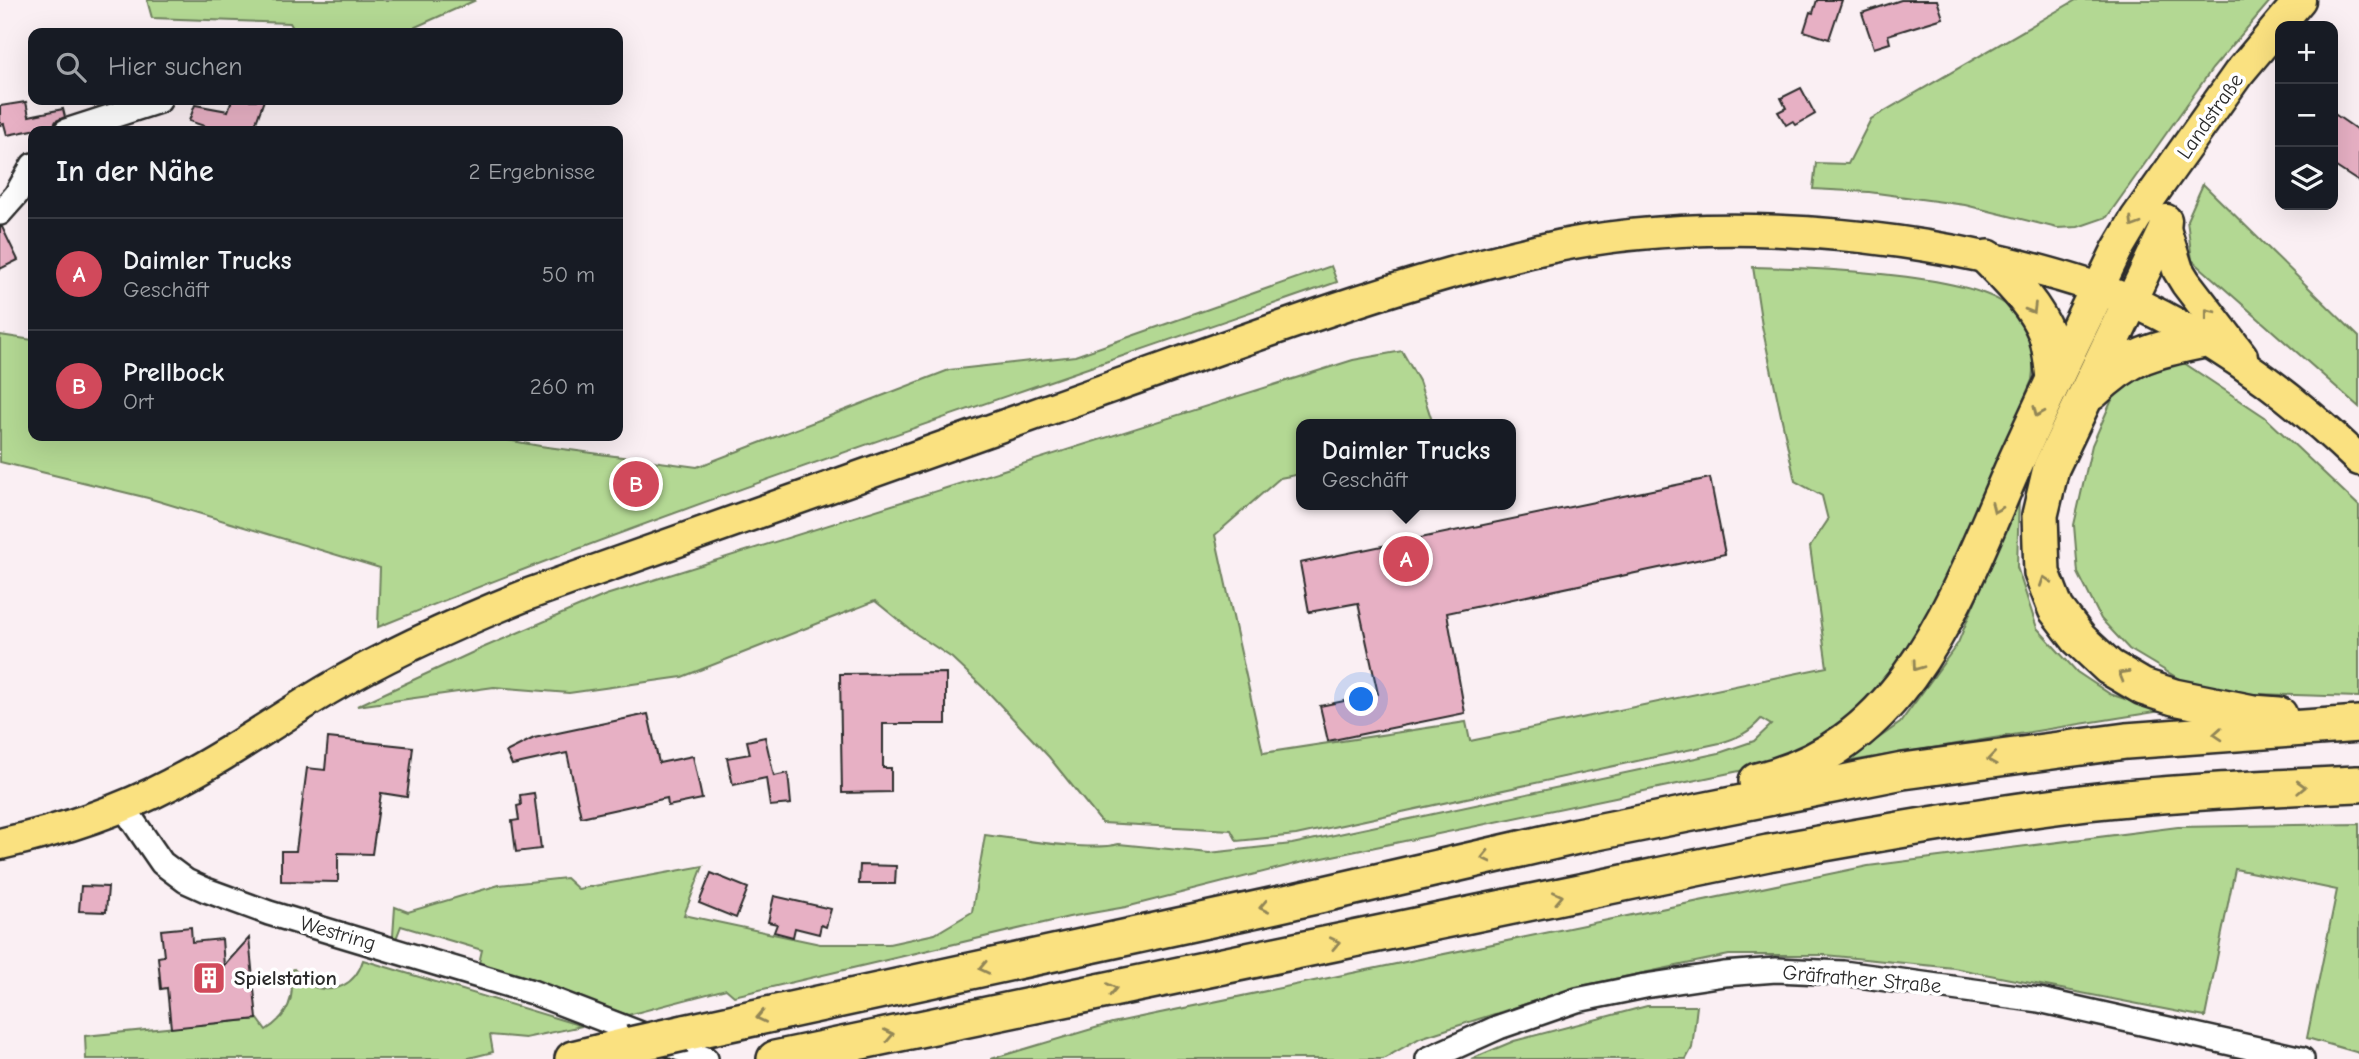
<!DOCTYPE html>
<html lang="de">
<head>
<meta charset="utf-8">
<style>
  body { margin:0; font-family:"Comic Neue",sans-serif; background:#242831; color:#f1f3f6 }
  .controls { position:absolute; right:21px; top:21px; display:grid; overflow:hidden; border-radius:14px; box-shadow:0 7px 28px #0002 }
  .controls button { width:63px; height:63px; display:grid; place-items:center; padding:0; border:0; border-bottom:2px solid #363941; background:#171b24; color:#f1f3f6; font:35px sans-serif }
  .you { position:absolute; left:1362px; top:700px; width:24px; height:24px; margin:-18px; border:5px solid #fff; border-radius:50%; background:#1a73e8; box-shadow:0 0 0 10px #1a73e833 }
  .badge { display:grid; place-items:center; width:46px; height:46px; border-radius:50%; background:#d1495b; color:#fff; font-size:23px; font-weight:700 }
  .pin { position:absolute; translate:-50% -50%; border:4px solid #fff; box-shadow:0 2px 7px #0006 }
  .popup { position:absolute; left:1296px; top:419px; width:220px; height:91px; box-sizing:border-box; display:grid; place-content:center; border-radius:14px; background:#171b24; filter:drop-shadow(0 2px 5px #0005); font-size:23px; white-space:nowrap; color:#9ea1a6 }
  .popup b { font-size:26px; color:#f1f3f6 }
  .popup::after { content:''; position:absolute; left:50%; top:100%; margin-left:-14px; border:14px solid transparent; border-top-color:#171b24 }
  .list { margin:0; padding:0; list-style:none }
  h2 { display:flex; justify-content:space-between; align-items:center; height:91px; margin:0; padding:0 28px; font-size:30px }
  h2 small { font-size:23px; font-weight:400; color:#9ea1a6 }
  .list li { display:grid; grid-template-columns:46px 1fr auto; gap:21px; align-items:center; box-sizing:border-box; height:112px; padding:0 28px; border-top:2px solid #363941 }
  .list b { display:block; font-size:26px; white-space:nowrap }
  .list p { margin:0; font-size:23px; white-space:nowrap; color:#9ea1a6 }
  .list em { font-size:23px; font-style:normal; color:#9ea1a6 }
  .icon { flex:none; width:38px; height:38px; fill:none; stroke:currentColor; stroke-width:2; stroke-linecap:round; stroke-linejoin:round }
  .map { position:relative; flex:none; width:2359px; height:1059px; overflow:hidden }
  .search { position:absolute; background:#171b24; box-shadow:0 7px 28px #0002; left:28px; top:28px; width:595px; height:77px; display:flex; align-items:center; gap:18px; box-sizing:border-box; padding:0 24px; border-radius:14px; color:#9ea1a6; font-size:26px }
  .panel { position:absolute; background:#171b24; box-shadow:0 7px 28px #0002; left:28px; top:126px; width:595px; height:315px; border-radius:14px }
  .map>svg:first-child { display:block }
</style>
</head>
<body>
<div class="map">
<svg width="2359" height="1059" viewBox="0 0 2359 1059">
  <rect width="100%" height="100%" fill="#faeff3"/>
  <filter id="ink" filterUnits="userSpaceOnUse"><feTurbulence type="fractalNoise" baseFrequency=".0143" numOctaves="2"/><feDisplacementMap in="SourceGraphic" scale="14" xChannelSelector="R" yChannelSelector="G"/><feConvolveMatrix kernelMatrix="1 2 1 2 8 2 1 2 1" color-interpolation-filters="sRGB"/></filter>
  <g filter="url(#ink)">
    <g fill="#b3d893" stroke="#6f825f" stroke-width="2">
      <path d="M147,0H476L402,33H296L290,23L152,18Z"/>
      <path d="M2076,0H2271L2212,69L2107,217L2078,227L2057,228L1965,205L1869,192L1813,189L1816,163L1848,164L1871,119Z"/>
      <path d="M2203,184L2359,337V407L2192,260L2187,220Z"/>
      <path d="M1331,266L1337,282C1016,394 693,499 378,627L380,568L148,498L0,462V335L33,340V436H485L540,446L697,467L949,370L1075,356Z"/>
      <path d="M1753,267C1809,268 1962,273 2005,304C2030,322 2036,351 2032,380L1934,612L1888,688L1809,752L1749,769L1299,863L1126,907L1069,917L734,996L726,989L628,1015L479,963L482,950L401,926L396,939L393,936L395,907L408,912L499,885L566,878L578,889L703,866L684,915L820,944H889L935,934L972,912L985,835C1018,839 1090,852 1119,844L1209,853L1292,844L1719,753L1754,741L1771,725L1761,719C1749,733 1737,738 1720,743L1296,835L1237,841L1231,830L1102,823L1049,757L989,693L952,658L912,631L875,601L682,677L569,693L494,687L357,706L480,649L606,595L1353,360L1402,351L1419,381L1433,424H1301V474L1280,478L1215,535L1263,753L1466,722L1470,741L1827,667L1810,547L1828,520L1822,496L1795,481L1762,326Z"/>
      <path d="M2181,361L2265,417L2359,506V697L2223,693L2186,683L2129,649L2101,619L2078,573L2074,525L2092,445L2118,386L2154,363Z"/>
      <path d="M2019,494L2017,567L2037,628L2077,672L2110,694L2161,711L1845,762L1900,723L1958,643Z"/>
      <path d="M2359,824V1053L2307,1038L2337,890L2235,869L2205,1017L1954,968L1825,955H1729L1581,986L1420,1038L1383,1059H991L1112,1023L1868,866L2178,827Z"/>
      <path d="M363,960L582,1026L525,1038L490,1035L493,1052L465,1059H86L85,1036L258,1019L266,1030C287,1017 297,997 289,972L294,969C299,974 304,982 310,985C334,996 356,984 363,960Z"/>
      <path d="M1647,1006H1697L1692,1048L1686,1059H1471L1514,1041Z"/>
    </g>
    <g fill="#e7b0c4" stroke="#2b2b2b" stroke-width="2">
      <path d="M1817,0H1842L1829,39L1804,31L1810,12L1813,13Z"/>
      <path d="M1901,0H1937L1943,18L1888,35L1890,43L1874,48L1862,13Z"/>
      <path d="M1801,88L1815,114L1796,125L1793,121L1786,125L1778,112L1786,108L1781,98Z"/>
      <path d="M232,100H264L253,131H219L189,121L195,105L228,111Z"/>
      <path d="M26,102L29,116L63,109L65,117L56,121L53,126L7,135L4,124L0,125V106Z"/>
      <path d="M2333,113L2359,131V182L2333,165Z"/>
      <path d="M0,227H2L18,260L0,269Z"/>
      <path d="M1710,478L1725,554L1447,613L1465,713L1328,741L1320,706L1378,694L1358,603L1309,612L1300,563Z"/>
      <path d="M946,673V724H883V768H891V792L842,793L840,674Z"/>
      <path d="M648,714L659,763L693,756L702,799L668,806L667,798L581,817L567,753L512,765L506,752L534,738Z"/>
      <path d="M765,737L774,776L788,773L791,804L770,806L766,778L733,785L727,758L750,754L747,741Z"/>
      <path d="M328,738L413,747L407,797L381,793L372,854L338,853V882L281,881V851H296L307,768L325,770Z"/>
      <path d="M534,793L541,849L516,852L512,821L519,820L517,806L521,805L520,795Z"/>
      <path d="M860,865L896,866L895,884H859Z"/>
      <path d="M711,873L748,888L736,918L699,903Z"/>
      <path d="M81,886L108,887L106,912L79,911Z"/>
      <path d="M774,896L831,909L826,927L821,925L819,934L795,928L793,937L774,932L777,924L768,922Z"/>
      <path d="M191,927L192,942L222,939L224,966L249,938L257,1019L171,1028L167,988L161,989L158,957L164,956L161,930Z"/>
    </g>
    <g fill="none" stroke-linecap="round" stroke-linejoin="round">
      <defs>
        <g id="minor">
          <path d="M66,131L159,101"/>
          <path d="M0,213L16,195L33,165"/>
          <path d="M122,805L162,863L186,881L206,890L269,913L532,992L706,1059"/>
          <path d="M1428,1059L1499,1027L1577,1000L1645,986L1724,974L1776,970L1843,973L2039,1000L2302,1059"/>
        </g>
        <g id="major">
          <path d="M2165,229L2178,270L2186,283L2242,356"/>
          <path d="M2099,287L2117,250L2136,218L2238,74L2300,0"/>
          <path d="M2131,301L2165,229L2166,220"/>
          <path d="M0,844C58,831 118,812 171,784C225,757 275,721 327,690C391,652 459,622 529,594C716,526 904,460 1092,394C1240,342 1387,285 1539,250C1688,216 1867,228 2015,264C2066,277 2115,291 2162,316C2238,355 2297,401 2359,460"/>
        </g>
        <g id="highway">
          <path d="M1988,258C2009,280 2034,303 2046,333C2051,347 2052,363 2054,378"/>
          <path d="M2131,301L2051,468L2040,515L2042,573L2056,609L2079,639L2109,667L2143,687L2174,697L2253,713L2279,715"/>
          <path d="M2092,392C2130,355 2153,350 2204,340"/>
          <path d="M1757,781C1908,746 1957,596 2012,470C2040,408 2069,348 2099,287"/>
          <path d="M684,1033L1285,903L1577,836L1903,771L2126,741L2359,724"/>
          <path d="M573,1059L630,1045"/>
          <path d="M775,1059L1768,853C1875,834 1981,815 2088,802C2178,792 2269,788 2359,784"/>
        </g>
      </defs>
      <use href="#minor" stroke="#2b2b2b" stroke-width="28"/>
      <use href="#major" stroke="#2b2b2b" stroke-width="35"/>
      <use href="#highway" stroke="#2b2b2b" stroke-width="40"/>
      <use href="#minor" stroke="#fff" stroke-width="23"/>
      <use href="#major" stroke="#fae180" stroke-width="30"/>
      <use href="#highway" stroke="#fae180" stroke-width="35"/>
      <defs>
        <path id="highway-bridge" d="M630,1045L684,1033"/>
      </defs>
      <use href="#highway-bridge" stroke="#2b2b2b" stroke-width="40" stroke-linecap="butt"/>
      <use href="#highway-bridge" stroke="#fae180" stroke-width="35"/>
    </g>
    <defs><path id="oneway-chevron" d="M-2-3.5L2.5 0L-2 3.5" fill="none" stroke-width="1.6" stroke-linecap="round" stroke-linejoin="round" transform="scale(1.75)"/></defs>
    <g stroke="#928656">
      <use href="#oneway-chevron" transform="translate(2134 223) rotate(122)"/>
      <use href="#oneway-chevron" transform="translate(2032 309) rotate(59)"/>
      <use href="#oneway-chevron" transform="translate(2209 313) rotate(-128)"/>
      <use href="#oneway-chevron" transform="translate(2038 412) rotate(114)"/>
      <use href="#oneway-chevron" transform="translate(1996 508) rotate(114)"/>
      <use href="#oneway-chevron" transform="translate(2045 581) rotate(-109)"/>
      <use href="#oneway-chevron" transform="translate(1917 666) rotate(126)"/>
      <use href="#oneway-chevron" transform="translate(2123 675) rotate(-150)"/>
      <use href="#oneway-chevron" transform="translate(2218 734) rotate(176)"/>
      <use href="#oneway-chevron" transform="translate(1992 759) rotate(172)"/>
      <use href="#oneway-chevron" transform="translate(2301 787) rotate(-2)"/>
      <use href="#oneway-chevron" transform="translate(1486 857) rotate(167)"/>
      <use href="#oneway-chevron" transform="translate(1558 897) rotate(-12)"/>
      <use href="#oneway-chevron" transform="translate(1264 907) rotate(168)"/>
      <use href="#oneway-chevron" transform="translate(1335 943) rotate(-12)"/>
      <use href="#oneway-chevron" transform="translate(984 968) rotate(168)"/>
      <use href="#oneway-chevron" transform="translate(1112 989) rotate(-12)"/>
      <use href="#oneway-chevron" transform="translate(761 1017) rotate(168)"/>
      <use href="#oneway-chevron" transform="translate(889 1035) rotate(-12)"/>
    </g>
  </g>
  <defs>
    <symbol id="building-square" viewBox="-11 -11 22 22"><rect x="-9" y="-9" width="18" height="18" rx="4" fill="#d1495b" stroke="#fff"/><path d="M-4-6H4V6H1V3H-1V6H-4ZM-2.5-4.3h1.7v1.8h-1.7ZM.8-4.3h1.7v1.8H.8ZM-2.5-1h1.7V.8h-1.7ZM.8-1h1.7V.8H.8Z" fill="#fff"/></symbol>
  </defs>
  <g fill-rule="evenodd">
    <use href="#building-square" x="190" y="959" width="38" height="38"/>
  </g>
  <g text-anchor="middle" stroke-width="7" stroke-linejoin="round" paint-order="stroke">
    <g font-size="21" fill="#2b2b2b" stroke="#fff">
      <text transform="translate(2210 116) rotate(-55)" y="7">Landstraße</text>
      <text transform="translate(338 933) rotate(16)" y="7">Westring</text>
      <text transform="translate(1862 979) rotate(5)" y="7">Gräfrather Straße</text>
    </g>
    <g font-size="21" font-weight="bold" fill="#2b2b2b" stroke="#fff" text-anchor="start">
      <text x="234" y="985">Spielstation</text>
    </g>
  </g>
</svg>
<div class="controls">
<button>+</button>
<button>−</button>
<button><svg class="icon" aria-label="layers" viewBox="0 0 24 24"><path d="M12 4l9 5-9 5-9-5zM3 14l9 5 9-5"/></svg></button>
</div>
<div class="you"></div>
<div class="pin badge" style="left:1406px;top:559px">A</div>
<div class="popup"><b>Daimler Trucks</b>Geschäft</div>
<div class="pin badge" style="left:636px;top:484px">B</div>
<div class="search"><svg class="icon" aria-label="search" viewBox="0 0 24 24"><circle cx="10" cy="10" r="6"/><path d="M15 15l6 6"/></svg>Hier suchen</div>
<section class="panel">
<h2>In der Nähe<small>2 Ergebnisse</small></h2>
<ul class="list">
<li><span class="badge">A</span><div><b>Daimler Trucks</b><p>Geschäft</p></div><em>50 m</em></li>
<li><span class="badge">B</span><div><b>Prellbock</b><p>Ort</p></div><em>260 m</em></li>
</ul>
</section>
</div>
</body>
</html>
